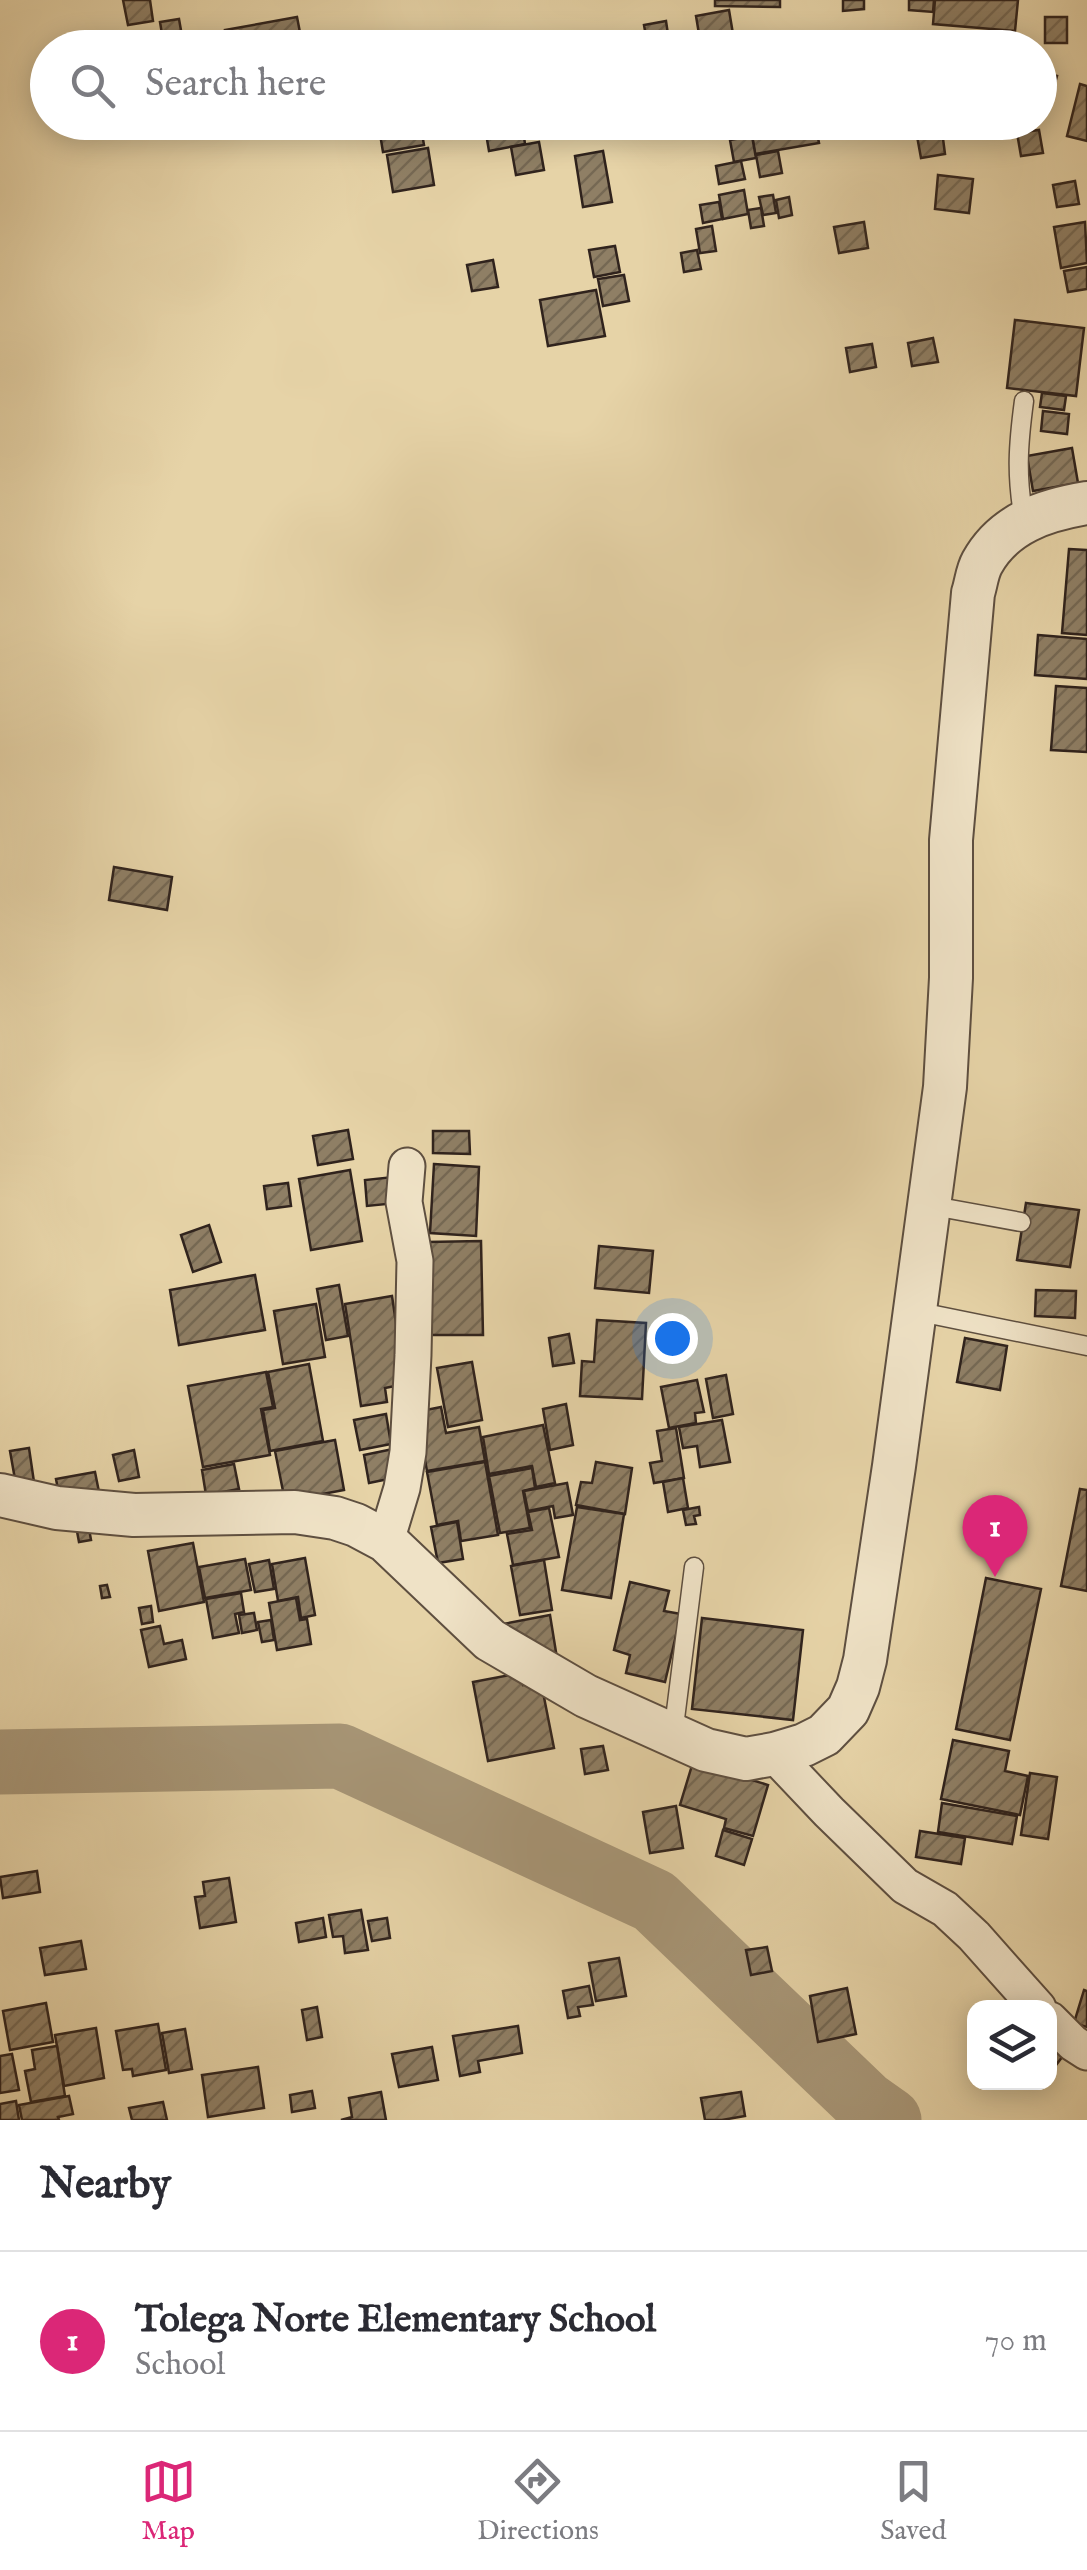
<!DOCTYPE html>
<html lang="en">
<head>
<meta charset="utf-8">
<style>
  body { margin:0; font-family:"IM FELL English",serif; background:#f2f2f3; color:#2b2b33 }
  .controls { position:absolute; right:30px; bottom:30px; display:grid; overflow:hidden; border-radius:20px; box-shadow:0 5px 25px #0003 }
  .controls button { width:90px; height:90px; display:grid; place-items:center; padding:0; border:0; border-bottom:2px solid #e1e1e2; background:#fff; color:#2b2b33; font:50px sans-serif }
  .you { position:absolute; left:672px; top:1338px; width:35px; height:35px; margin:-25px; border:8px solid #fff; border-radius:50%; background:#1a73e8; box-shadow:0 0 0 15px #1a73e833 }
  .badge { display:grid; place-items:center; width:65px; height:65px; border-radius:50%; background:#db2777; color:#fff; font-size:32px; font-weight:700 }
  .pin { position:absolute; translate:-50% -82px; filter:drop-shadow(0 2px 5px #0008) }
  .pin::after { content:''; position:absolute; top:52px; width:35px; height:30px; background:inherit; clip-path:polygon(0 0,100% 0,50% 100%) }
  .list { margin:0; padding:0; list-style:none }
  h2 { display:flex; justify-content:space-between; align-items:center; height:130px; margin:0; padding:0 40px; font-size:42px }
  h2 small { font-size:32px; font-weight:400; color:#7c7c81 }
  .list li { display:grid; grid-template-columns:65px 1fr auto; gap:30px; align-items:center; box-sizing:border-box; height:180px; padding:0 40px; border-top:2px solid #e1e1e2 }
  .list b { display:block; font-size:38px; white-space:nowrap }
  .list p { margin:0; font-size:32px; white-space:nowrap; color:#7c7c81 }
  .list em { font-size:32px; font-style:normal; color:#7c7c81 }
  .icon { flex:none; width:55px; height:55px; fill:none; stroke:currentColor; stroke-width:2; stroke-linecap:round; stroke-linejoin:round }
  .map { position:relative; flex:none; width:1087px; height:2120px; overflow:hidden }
  .search { position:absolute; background:#fff; box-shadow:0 5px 25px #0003; left:30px; right:30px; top:30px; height:110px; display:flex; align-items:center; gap:25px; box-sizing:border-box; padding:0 35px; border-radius:55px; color:#7c7c81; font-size:38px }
  .sheet { height:310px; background:#fff }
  nav { display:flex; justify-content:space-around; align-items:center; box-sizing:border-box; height:140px; border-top:2px solid #e1e1e2; background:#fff; font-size:28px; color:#7c7c81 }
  nav a { display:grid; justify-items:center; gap:5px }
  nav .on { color:#db2777 }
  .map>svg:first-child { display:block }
</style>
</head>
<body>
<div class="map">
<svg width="1087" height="2120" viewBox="0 0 1087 2120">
  <defs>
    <pattern id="building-hatch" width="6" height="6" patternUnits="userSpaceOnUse" patternTransform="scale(2.5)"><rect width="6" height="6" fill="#8f7f65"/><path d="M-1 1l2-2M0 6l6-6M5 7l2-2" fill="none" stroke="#756853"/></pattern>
  </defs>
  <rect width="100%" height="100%" fill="#e6d3a7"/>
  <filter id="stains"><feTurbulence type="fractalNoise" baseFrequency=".002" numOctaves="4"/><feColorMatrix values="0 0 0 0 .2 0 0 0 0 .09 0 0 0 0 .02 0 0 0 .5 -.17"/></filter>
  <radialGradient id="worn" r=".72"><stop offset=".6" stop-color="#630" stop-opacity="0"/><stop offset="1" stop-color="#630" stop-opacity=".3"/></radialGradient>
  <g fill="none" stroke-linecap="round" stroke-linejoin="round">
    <path stroke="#a89778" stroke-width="65" d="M0,1762L340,1756L654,1901L865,2103L889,2120"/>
  </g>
  <g fill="url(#building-hatch)" stroke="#30231d" stroke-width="2.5">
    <path d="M123,0H150L153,21L128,25Z"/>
    <path d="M715,0H780V7L715,6Z"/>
    <path d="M843,0H864V9L843,11Z"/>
    <path d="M909,0H934L933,12L909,10Z"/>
    <path d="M935,0H1018L1015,31L933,24Z"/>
    <path d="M729,10L733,34L700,40L696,16Z"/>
    <path d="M297,17L303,48H228L225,30Z"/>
    <rect x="1045" y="17" width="22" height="26"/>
    <path d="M179,19L182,36L163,40L160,22Z"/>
    <path d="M666,21L670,48H648L644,25Z"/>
    <path d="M178,38L180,48H165L164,41Z"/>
    <path d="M1040,72L1057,76L1050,102L1040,99Z"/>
    <path d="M1080,84L1087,86V141L1067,136Z"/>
    <path d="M276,122H306L307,131L278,136Z"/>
    <path d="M378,122H420L424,145L383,152Z"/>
    <path d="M484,122H522L525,144L489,151Z"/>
    <path d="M750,122H815L819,143L755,154Z"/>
    <path d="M1039,130L1043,153L1021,156L1017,133Z"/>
    <path d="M942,131L945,154L921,158L917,136Z"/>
    <path d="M752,136L756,158L734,162L730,140Z"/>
    <path d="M539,142L544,170L516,175L511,147Z"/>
    <path d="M428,148L434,185L393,192L387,155Z"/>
    <path d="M603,151L612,202L583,207L575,156Z"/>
    <path d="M778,151L782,173L760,177L756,155Z"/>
    <path d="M741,161L745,179L719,184L716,166Z"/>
    <path d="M938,175L973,179L969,213L935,209Z"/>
    <path d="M1075,181L1079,204L1057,207L1053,185Z"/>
    <path d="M744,190L748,214L723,219L719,195Z"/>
    <path d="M773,195L776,213L763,215L759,197Z"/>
    <path d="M789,197L792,215L779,218L776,200Z"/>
    <path d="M719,202L722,219L703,223L700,205Z"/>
    <path d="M761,208L764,226L751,228L748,210Z"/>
    <path d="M864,222L868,248L839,253L834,227Z"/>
    <path d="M1085,222L1087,263L1061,268L1054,227Z"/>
    <path d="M712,226L716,251L700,253L696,229Z"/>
    <path d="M615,246L620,272L594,277L589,250Z"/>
    <path d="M697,250L701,269L684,272L681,253Z"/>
    <path d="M493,260L498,287L472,291L467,265Z"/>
    <path d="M1087,267V289L1068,292L1064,271Z"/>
    <path d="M624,275L629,301L603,306L598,279Z"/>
    <path d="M596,290L605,336L548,346L540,300Z"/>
    <path d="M1015,320L1084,328L1076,396L1007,388Z"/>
    <path d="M933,338L938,362L912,366L908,343Z"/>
    <path d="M872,344L876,367L850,372L846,348Z"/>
    <path d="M1042,393L1066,396L1064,410L1040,407Z"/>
    <path d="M1043,411L1069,414L1067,434L1041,431Z"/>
    <path d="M1072,448L1078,483L1033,491L1027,456Z"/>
    <path d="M1069,549L1087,550V635L1062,633Z"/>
    <path d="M1038,635L1087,639V679L1035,675Z"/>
    <path d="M1056,686L1087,688V752L1051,750Z"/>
    <path d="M114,867L172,877L167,910L109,900Z"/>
    <path d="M348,1130L353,1159L318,1165L313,1136Z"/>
    <path d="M433,1131H469L470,1154L433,1153Z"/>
    <path d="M434,1164L479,1167L476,1236L430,1233Z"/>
    <path d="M350,1170L362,1241L311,1250L299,1179Z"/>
    <path d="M393,1177L397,1203L367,1206L365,1180Z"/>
    <path d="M288,1183L291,1206L267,1209L264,1186Z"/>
    <path d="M1026,1203L1079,1210L1070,1267L1017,1260Z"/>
    <path d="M209,1225L221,1262L193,1272L181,1235Z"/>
    <path d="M481,1241L483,1335H429L427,1242Z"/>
    <path d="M599,1246L653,1251L649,1293L595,1288Z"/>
    <path d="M255,1275L265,1330L179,1345L170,1290Z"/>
    <path d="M339,1285L348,1336L326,1340L317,1289Z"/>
    <path d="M1036,1290L1076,1291L1075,1318L1035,1316Z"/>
    <path d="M392,1296L405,1384L385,1388L387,1402L361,1406L345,1304Z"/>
    <path d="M316,1304L325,1357L283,1364L274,1311Z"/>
    <path d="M597,1320L646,1323L642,1399L580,1396L582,1361L594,1362Z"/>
    <path d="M569,1334L574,1363L553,1366L549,1338Z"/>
    <path d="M965,1338L1007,1346L1000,1390L957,1382Z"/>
    <path d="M472,1362L482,1420L448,1427L437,1368Z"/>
    <path d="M309,1364L323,1441L270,1451L263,1410L275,1408L268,1372Z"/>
    <path d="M266,1372L273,1407L261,1409L270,1455L203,1467L188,1386Z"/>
    <path d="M726,1375L733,1414L713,1418L706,1379Z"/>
    <path d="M697,1380L704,1412L695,1413L696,1423L669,1428L661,1387Z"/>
    <path d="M566,1404L573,1445L550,1450L543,1409Z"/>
    <path d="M441,1407L446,1433L479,1427L485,1461L427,1471L416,1412Z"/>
    <path d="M386,1414L391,1444L360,1450L354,1420Z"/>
    <path d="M722,1420L730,1462L700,1467L697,1446L683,1448L679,1427Z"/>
    <path d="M543,1425L555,1483L536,1487L532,1466L489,1474L483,1437Z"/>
    <path d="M676,1428L684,1478L654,1483L650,1463L662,1461L657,1431Z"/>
    <path d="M335,1440L344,1490L285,1501L275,1451Z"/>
    <path d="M29,1448L34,1482L16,1485L10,1451Z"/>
    <path d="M393,1449L398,1477L369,1483L364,1455Z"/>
    <path d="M134,1450L139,1477L119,1481L113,1455Z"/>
    <path d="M485,1462L498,1535L461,1541L458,1521L437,1525L427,1472Z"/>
    <path d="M596,1462L632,1468L625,1514L576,1505L581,1482L592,1483Z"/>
    <path d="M234,1464L239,1489L206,1495L202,1470Z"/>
    <path d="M532,1468L535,1488L523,1491L530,1528L500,1533L489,1476Z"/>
    <path d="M95,1472L101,1502L60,1500L56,1479Z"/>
    <path d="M683,1478L688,1508L668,1512L663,1482Z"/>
    <path d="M567,1483L573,1515L555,1518L553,1506L528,1511L524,1491Z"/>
    <path d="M1080,1489L1087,1490V1591L1061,1586Z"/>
    <path d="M577,1507L624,1514L611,1598L562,1590Z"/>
    <path d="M699,1507L700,1515L694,1516L696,1524L686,1525L683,1510Z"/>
    <path d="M549,1508L559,1557L513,1565L507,1534L532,1530L528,1512Z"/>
    <path d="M457,1522L463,1559L438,1563L431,1527Z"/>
    <path d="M88,1523L91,1540L79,1542L76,1526Z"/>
    <path d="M193,1543L204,1602L159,1611L148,1551Z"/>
    <path d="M305,1558L315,1615L301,1618L298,1597L278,1601L272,1564Z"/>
    <path d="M245,1559L251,1590L205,1598L199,1567Z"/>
    <path d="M269,1560L274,1589L255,1592L249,1564Z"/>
    <path d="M544,1560L552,1610L520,1615L511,1566Z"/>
    <path d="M986,1578L1041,1589L1010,1740L956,1729Z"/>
    <path d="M630,1582L669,1591L664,1611L681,1614L665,1682L626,1673L630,1655L614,1650Z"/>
    <path d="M107,1585L110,1597L102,1598L100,1586Z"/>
    <path d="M241,1593L244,1612L235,1614L239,1633L213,1638L206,1599Z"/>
    <path d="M296,1598L300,1620L307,1619L311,1644L277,1650L269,1603Z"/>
    <path d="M151,1606L153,1622L142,1624L139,1608Z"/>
    <path d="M254,1613L257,1630L242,1633L239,1615Z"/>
    <path d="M550,1615L556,1652L532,1657L503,1624Z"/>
    <path d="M702,1618L803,1630L793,1720L692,1709Z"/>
    <path d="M271,1620L274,1640L262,1642L258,1622Z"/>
    <path d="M160,1626L164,1644L182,1640L186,1659L149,1667L141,1630Z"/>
    <path d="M521,1673L523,1685L541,1682L554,1748L488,1761L473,1682Z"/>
    <path d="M953,1740L1009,1751L1005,1771L1028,1776L1020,1815L941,1799Z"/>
    <path d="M603,1746L608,1770L585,1774L581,1749Z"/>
    <path d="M693,1762L768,1785L753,1836L724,1828L726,1819L680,1805Z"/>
    <path d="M1030,1773L1057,1777L1048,1839L1021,1835Z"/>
    <path d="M942,1803L1017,1816L1012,1844L938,1832Z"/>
    <path d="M676,1806L683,1848L650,1853L643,1812Z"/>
    <path d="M723,1830L752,1839L744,1865L716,1856Z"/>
    <path d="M920,1831L965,1838L961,1864L916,1857Z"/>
    <path d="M37,1871L40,1892L3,1898L0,1877Z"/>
    <path d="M229,1878L236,1922L200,1928L195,1897L205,1896L203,1882Z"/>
    <path d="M361,1910L368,1950L345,1953L343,1936L333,1937L329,1915Z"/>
    <path d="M323,1918L326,1937L299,1942L296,1923Z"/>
    <path d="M387,1918L390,1938L372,1941L368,1921Z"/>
    <path d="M81,1941L86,1969L45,1975L40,1948Z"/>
    <path d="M767,1947L772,1971L751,1975L746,1950Z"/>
    <path d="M619,1958L626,1996L596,2001L589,1963Z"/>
    <path d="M589,1986L593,2005L578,2007L580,2016L568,2018L563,1991Z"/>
    <path d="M847,1988L856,2034L818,2042L810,1996Z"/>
    <path d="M1084,1990L1087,1991V2027L1074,2023Z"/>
    <path d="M46,2003L53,2042L10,2050L3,2011Z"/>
    <path d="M317,2007L322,2037L307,2040L302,2010Z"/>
    <path d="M158,2024L166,2070L133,2076L132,2069L123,2070L116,2031Z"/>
    <path d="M518,2026L522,2053L478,2061L480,2072L460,2076L453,2036Z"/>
    <path d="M96,2028L104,2078L64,2086L55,2035Z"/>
    <path d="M185,2029L192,2069L169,2073L162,2033Z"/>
    <path d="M1050,2044L1063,2056L1050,2073Z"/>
    <path d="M57,2046L65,2096L31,2102L25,2071L35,2069L32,2050Z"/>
    <path d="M432,2047L438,2080L399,2087L392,2054Z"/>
    <path d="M12,2054L19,2090L0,2093V2056Z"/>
    <path d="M258,2067L264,2108L208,2117L202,2075Z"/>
    <path d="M312,2091L315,2108L292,2112L290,2095Z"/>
    <path d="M381,2092L386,2120H341L352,2117L349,2098Z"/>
    <path d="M741,2092L745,2116L722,2120H705L701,2098Z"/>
    <path d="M69,2096L73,2114L58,2117L59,2120H22L19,2105Z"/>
    <path d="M16,2101L19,2120H0V2104Z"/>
    <path d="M163,2102L167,2120H132L129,2108Z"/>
  </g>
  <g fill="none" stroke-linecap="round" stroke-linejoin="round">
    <defs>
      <g id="service">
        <path d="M1024,520C1016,475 1018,446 1024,401"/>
        <path d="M928,1205L1021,1222"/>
        <path d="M915,1311L1087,1346"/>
        <path d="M673,1735L694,1567"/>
      </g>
      <g id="minor">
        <path d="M386,1541L402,1488L408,1452L413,1355L415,1261L404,1202L407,1166"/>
        <path d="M774,1754L829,1812L905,1886L945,1909L974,1936L1038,2008"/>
        <path d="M1050,2020L1073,2043L1087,2052"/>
      </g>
      <path id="tertiary" d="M0,1495L57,1508L134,1515L295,1512L335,1518L356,1525L386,1541L490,1640L586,1696L706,1750L746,1759L774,1754L804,1745L824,1735L848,1710L858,1687L865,1660L894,1466L945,1087L951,978V840L973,593C976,584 977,572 982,563C1004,523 1045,510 1087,503"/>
    </defs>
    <use href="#service" stroke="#5e4f40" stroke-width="21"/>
    <use href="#minor" stroke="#5e4f40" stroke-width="39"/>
    <use href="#tertiary" stroke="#5e4f40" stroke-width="46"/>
    <use href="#service" stroke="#efe2c6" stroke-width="18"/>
    <use href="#minor" stroke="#efe2c6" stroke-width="35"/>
    <use href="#tertiary" stroke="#efe2c6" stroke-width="42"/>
  </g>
  <rect width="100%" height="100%" filter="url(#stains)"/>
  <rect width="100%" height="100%" fill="url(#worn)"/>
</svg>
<div class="controls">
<button><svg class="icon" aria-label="layers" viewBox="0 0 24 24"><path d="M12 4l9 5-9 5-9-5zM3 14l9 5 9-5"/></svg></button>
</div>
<div class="you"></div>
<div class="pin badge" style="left:995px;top:1577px">1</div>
<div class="search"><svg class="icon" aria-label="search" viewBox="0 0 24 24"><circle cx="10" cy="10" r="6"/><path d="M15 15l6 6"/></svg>Search here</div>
</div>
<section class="sheet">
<h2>Nearby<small></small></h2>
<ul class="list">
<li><span class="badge">1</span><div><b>Tolega Norte Elementary School</b><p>School</p></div><em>70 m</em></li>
</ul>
</section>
<nav>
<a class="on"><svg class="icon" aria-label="map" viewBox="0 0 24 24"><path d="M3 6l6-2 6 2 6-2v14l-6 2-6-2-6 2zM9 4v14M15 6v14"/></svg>Map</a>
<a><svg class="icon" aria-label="directions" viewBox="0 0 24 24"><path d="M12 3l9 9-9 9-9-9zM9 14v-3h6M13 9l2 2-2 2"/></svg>Directions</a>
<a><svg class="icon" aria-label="saved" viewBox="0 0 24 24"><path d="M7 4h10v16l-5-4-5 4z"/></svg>Saved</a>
</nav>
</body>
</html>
